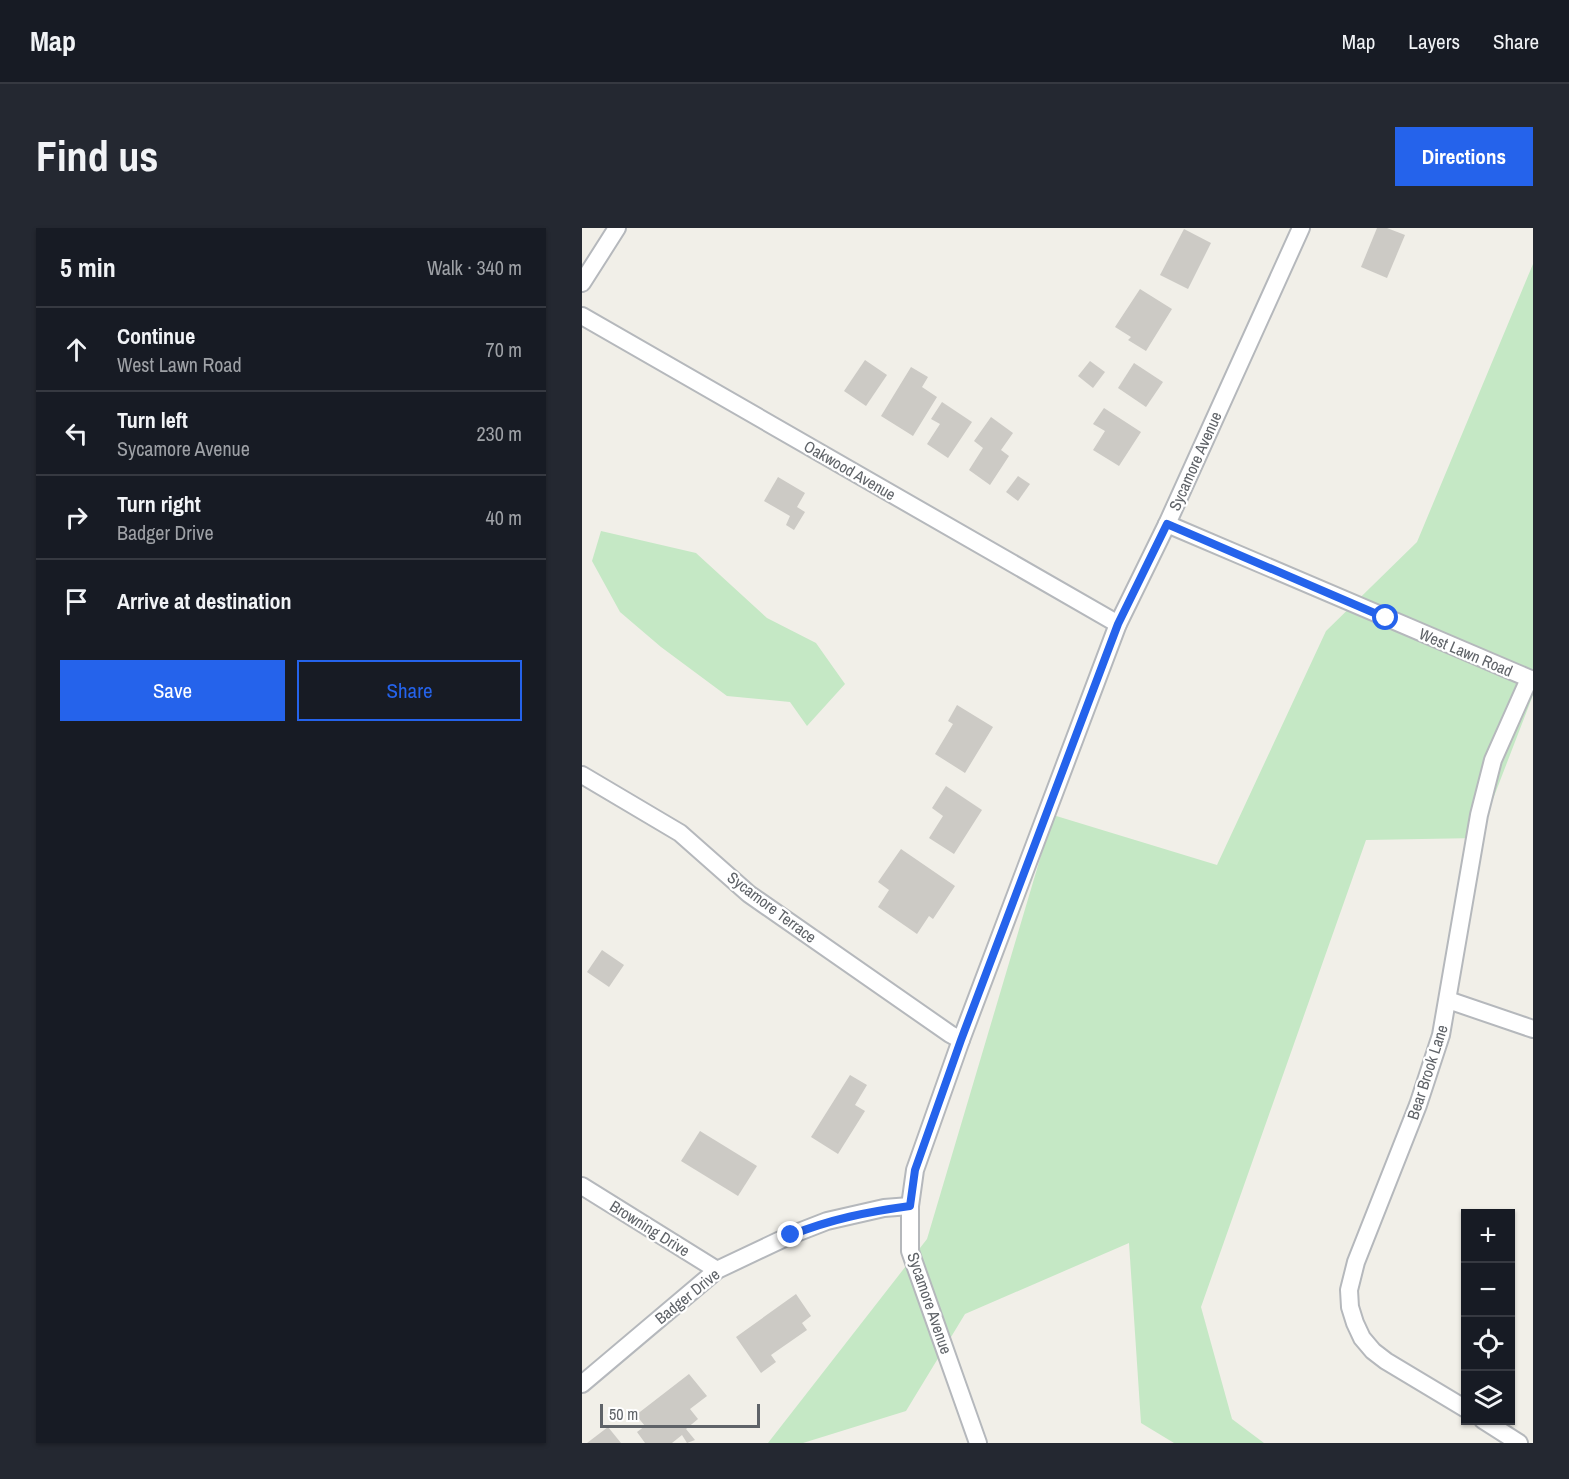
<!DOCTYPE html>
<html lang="en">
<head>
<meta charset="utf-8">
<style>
  body { margin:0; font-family:"Archivo Narrow",sans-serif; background:#242831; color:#f1f3f6 }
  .controls { position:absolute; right:18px; bottom:18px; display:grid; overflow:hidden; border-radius:0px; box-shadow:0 2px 4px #0004 }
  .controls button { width:54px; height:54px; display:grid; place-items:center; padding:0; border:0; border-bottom:2px solid #363941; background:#171b24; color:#f1f3f6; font:30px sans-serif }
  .scale { position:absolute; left:18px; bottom:15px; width:160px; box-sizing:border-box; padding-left:6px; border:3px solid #5f6368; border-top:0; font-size:16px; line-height:21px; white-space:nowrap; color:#5f6368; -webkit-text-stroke:4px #fff; paint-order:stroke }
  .stop { position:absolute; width:18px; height:18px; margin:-14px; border:4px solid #2563eb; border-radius:50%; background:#fff }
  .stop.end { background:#2563eb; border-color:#fff; box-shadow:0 2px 6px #0008 }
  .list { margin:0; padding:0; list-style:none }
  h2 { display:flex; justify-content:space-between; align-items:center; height:78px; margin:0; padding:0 24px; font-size:26px }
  h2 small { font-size:20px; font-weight:400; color:#9ea1a6 }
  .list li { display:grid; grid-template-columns:39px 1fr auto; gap:18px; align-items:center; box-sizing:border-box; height:84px; padding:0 24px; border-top:2px solid #363941 }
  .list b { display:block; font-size:22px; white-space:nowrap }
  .list p { margin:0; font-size:20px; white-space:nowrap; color:#9ea1a6 }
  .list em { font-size:20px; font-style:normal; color:#9ea1a6 }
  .actions { display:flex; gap:12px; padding:18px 24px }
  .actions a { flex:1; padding:14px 0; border:2px solid #2563eb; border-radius:0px; text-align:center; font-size:21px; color:#2563eb }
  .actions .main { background:#2563eb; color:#fff }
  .icon { flex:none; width:33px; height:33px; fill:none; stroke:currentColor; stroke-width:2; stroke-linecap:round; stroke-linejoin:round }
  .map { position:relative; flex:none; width:951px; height:1215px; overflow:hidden; border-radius:0px }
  header { display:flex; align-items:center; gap:36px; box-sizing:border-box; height:84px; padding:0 30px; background:#171b24; border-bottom:2px solid #363941 }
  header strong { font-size:28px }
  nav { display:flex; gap:33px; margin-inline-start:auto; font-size:21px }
  .intro { display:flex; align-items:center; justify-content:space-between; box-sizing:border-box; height:144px; padding:0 36px }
  h1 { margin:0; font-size:42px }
  .button { padding:15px 27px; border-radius:0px; background:#2563eb; color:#fff; font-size:21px; font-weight:700 }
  main { display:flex; gap:36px; padding:0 36px }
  aside { flex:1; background:#171b24; border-radius:0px; box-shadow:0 2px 4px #0004 }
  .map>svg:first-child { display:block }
</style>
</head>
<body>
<header>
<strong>Map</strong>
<nav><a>Map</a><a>Layers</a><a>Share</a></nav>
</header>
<div class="intro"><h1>Find us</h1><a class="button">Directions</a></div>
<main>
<aside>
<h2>5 min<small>Walk · 340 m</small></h2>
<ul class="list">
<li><svg class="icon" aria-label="ahead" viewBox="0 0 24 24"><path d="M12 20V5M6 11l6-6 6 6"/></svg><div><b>Continue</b><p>West Lawn Road</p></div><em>70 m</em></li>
<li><svg class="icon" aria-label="left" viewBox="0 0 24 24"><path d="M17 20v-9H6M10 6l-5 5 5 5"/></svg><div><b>Turn left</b><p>Sycamore Avenue</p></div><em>230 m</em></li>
<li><svg class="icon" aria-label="right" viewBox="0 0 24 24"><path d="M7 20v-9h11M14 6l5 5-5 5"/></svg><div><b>Turn right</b><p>Badger Drive</p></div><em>40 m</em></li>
<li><svg class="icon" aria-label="arrive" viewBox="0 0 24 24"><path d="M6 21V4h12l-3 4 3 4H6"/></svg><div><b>Arrive at destination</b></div></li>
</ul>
<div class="actions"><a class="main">Save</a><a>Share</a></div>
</aside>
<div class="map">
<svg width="951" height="1215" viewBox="0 0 951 1215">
  <rect width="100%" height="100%" fill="#f1efe8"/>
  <g fill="#c5e8c5">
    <path d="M951,36V467L896,610L784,612L619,1079L650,1191L682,1215H592L559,1195L547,1015L383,1086L324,1183L221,1215H186L345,1011L471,587L635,637L744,403L835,314Z"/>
    <path d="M19,303L114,325L185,390L234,415L263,456L225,498L208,474L145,468L79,419L38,384L10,333Z"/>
  </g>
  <g fill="#cccac5">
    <path d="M795,0H805L823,7L805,50L779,39Z"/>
    <path d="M602,1L629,15L606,61L578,47Z"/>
    <path d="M558,61L590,81L564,123L546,112L549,109L533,99Z"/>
    <path d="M283,132L305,147L284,178L262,163Z"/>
    <path d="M508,133L523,144L511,160L496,148Z"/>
    <path d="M552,135L581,154L564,179L536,160Z"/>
    <path d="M329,139L346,149L340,159L355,169L331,208L299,188Z"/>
    <path d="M360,174L390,194L366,230L345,216L358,196L349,191Z"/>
    <path d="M522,180L559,204L537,238L511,222L523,203L511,196Z"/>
    <path d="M409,189L431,205L419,222L427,228L408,257L387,242L401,220L392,213Z"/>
    <path d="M436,248L448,256L436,273L424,264Z"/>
    <path d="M196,249L223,265L215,279L223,284L212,302L204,297L208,288L182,273Z"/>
    <path d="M375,477L411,499L383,545L353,526L371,496L366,493Z"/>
    <path d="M364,558L400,582L372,626L347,610L361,588L350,580Z"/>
    <path d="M319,621L373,658L351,691L347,688L335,706L296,679L307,662L296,654Z"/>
    <path d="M20,722L42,737L27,759L5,744Z"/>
    <path d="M268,847L285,857L273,877L283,883L256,926L229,909Z"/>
    <path d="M118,903L175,938L156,968L99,933Z"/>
    <path d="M214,1066L229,1088L220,1095L225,1102L189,1127L194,1134L179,1145L154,1109Z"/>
    <path d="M107,1146L125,1168L108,1181L116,1191L104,1201L113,1212L105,1215L100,1207L90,1215H63L55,1204L63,1198L54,1187Z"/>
    <path d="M26,1199L39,1215H5Z"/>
  </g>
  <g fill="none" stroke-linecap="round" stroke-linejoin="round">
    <defs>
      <g id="minor">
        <path d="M0,55L35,0"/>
        <path d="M0,88L536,396"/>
        <path d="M585,296L951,452"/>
        <path d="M0,547L98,605L167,666L368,806L379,812"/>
        <path d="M866,772L951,801"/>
        <path d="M0,958L135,1042"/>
        <path d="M0,1156L135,1042L209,1007L245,993L302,980L328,978"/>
        <path d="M884,1181L804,1133L791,1123L780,1110L773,1095L768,1079L767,1062L774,1034L836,877L859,807L897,587L911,532L947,451"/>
        <path d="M901,1192L937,1215"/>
        <path d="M396,1215L328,1023V978L333,942L379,812L536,396L585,296L719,0"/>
      </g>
    </defs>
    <use href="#minor" stroke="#b5b8bc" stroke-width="20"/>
    <use href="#minor" stroke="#fff" stroke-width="16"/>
  </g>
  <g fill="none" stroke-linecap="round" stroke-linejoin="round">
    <path stroke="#2563eb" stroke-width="8" d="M209,1007C250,991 284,984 328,978L333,942L379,812L536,396L585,296L804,390"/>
  </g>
  <g text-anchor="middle" stroke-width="4.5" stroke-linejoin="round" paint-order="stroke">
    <g font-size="16" fill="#5f6368" stroke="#fff">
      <text transform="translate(613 233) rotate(-66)" y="6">Sycamore Avenue</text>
      <text transform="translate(268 242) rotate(30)" y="6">Oakwood Avenue</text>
      <text transform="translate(884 424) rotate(23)" y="6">West Lawn Road</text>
      <text transform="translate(190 679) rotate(37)" y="6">Sycamore Terrace</text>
      <text transform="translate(845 844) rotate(-72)" y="6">Bear Brook Lane</text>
      <text transform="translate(68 1000) rotate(32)" y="6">Browning Drive</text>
      <text transform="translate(105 1068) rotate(-39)" y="6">Badger Drive</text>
      <text transform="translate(348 1075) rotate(71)" y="6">Sycamore Avenue</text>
    </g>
  </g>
</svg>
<div class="controls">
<button>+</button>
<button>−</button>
<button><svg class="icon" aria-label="locate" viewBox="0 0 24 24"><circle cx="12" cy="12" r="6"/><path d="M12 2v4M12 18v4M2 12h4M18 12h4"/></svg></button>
<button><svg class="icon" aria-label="layers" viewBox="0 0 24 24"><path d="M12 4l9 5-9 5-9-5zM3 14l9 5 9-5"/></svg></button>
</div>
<div class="scale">50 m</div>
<div class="stop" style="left:804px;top:390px"></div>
<div class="stop end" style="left:209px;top:1007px"></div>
</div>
</main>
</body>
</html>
